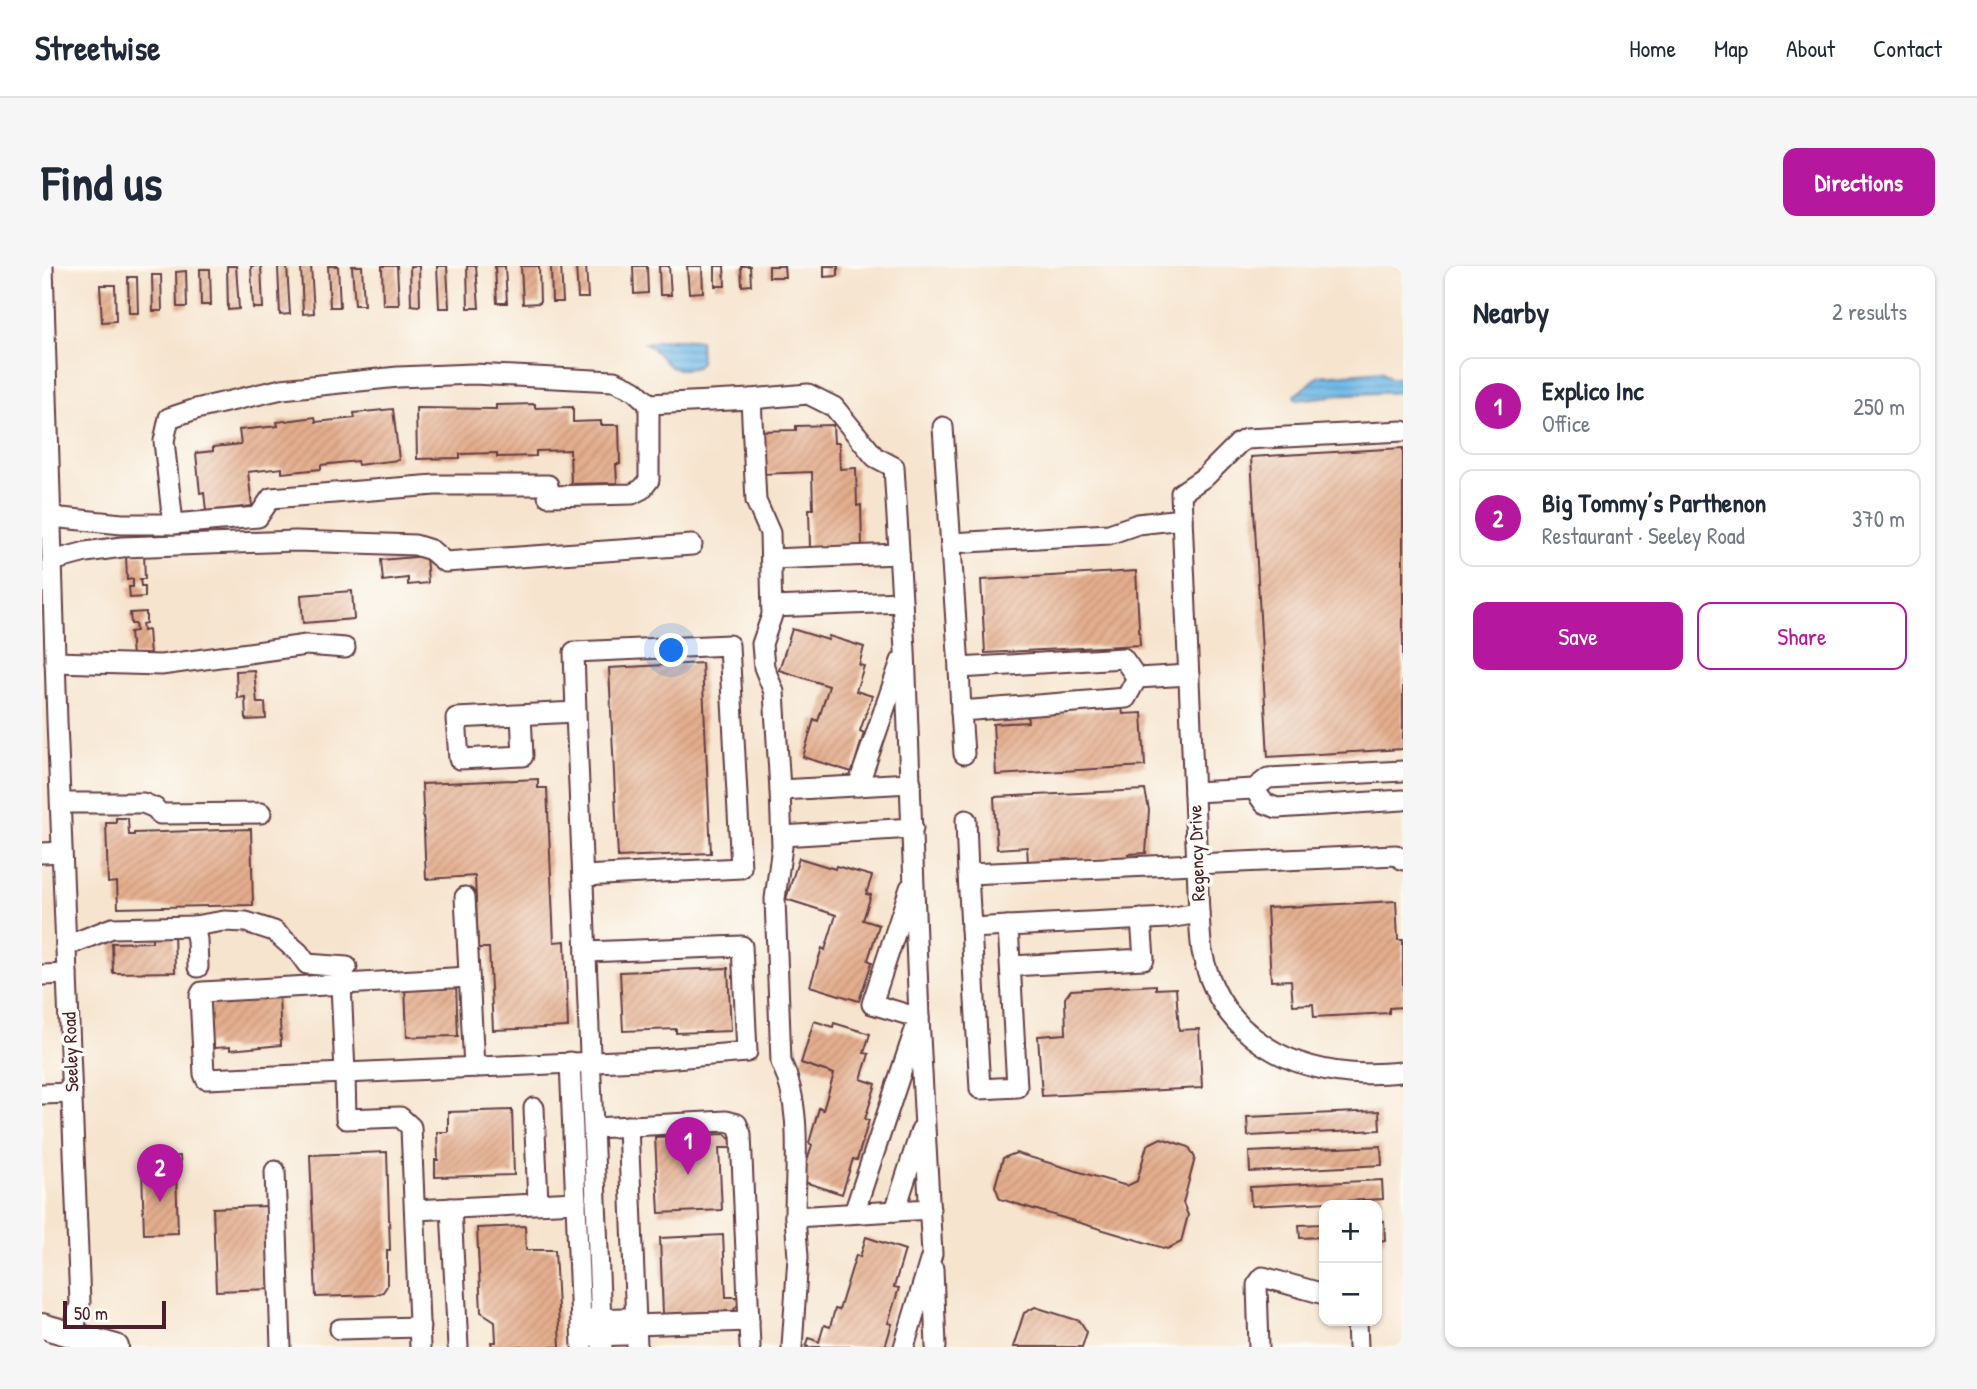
<!DOCTYPE html>
<html lang="en">
<head>
<meta charset="utf-8">
<style>
  body { margin:0; font-family:"Patrick Hand",sans-serif; background:#f6f6f7; color:#1f2937 }
  .controls { position:absolute; right:21px; bottom:21px; display:grid; overflow:hidden; border-radius:14px; box-shadow:0 2px 5px #0004 }
  .controls button { width:63px; height:63px; display:grid; place-items:center; padding:0; border:0; border-bottom:2px solid #e0e1e3; background:#fff; color:#1f2937; font:35px sans-serif }
  .scale { position:absolute; left:21px; bottom:18px; width:103px; box-sizing:border-box; padding-left:7px; border:4px solid #4a1f2b; border-top:0; font-size:19px; line-height:24px; white-space:nowrap; color:#4a1f2b; -webkit-text-stroke:5px #fdfcf7; paint-order:stroke }
  .you { position:absolute; left:630px; top:385px; width:24px; height:24px; margin:-18px; border:5px solid #fff; border-radius:50%; background:#1a73e8; box-shadow:0 0 0 10px #1a73e833 }
  .badge { display:grid; place-items:center; width:46px; height:46px; border-radius:50%; background:#b5179e; color:#fff; font-size:23px; font-weight:700 }
  .pin { position:absolute; translate:-50% -58px; filter:drop-shadow(0 2px 4px #0008) }
  .pin::after { content:''; position:absolute; top:37px; width:24px; height:21px; background:inherit; clip-path:polygon(0 0,100% 0,50% 100%) }
  .list { margin:0; padding:0; list-style:none }
  h2 { display:flex; justify-content:space-between; align-items:center; height:91px; margin:0; padding:0 28px; font-size:30px }
  h2 small { font-size:23px; font-weight:400; color:#747a83 }
  .list li { display:grid; grid-template-columns:46px 1fr auto; gap:21px; align-items:center; box-sizing:border-box; height:98px; margin:0 14px 14px; padding:0 14px; border:2px solid #e0e1e3; border-radius:14px }
  .list b { display:block; font-size:26px; white-space:nowrap }
  .list p { margin:0; font-size:23px; white-space:nowrap; color:#747a83 }
  .list em { font-size:23px; font-style:normal; color:#747a83 }
  .actions { display:flex; gap:14px; padding:21px 28px }
  .actions a { flex:1; padding:16px 0; border:2px solid #b5179e; border-radius:14px; text-align:center; font-size:24px; color:#b5179e }
  .actions .main { background:#b5179e; color:#fff }
  .map { position:relative; flex:none; width:1361px; height:1081px; overflow:hidden; border-radius:14px }
  header { display:flex; align-items:center; gap:42px; box-sizing:border-box; height:98px; padding:0 35px; background:#fff; border-bottom:2px solid #e0e1e3 }
  header strong { font-size:33px }
  nav { display:flex; gap:38px; margin-inline-start:auto; font-size:24px }
  .intro { display:flex; align-items:center; justify-content:space-between; box-sizing:border-box; height:168px; padding:0 42px }
  h1 { margin:0; font-size:49px }
  .button { padding:18px 32px; border-radius:14px; background:#b5179e; color:#fff; font-size:24px; font-weight:700 }
  main { display:flex; gap:42px; padding:0 42px }
  aside { flex:1; background:#fff; border-radius:14px; box-shadow:0 2px 5px #0004 }
  .map>svg:first-child { display:block }
</style>
</head>
<body>
<header>
<strong>Streetwise</strong>
<nav><a>Home</a><a>Map</a><a>About</a><a>Contact</a></nav>
</header>
<div class="intro"><h1>Find us</h1><a class="button">Directions</a></div>
<main>
<div class="map">
<svg width="1361" height="1081" viewBox="0 0 1361 1081">
  <defs>
    <pattern id="water-rules" width="6" height="5" patternUnits="userSpaceOnUse" patternTransform="scale(1.75)"><rect width="6" height="5" fill="#6fb9e8"/><path d="M0 2.5h6" fill="none" stroke="#5d96bc"/></pattern>
    <pattern id="building-hatch" width="6" height="6" patternUnits="userSpaceOnUse" patternTransform="scale(1.75)"><rect width="6" height="6" fill="#e3ad8d"/><path d="M-1 1l2-2M0 6l6-6M5 7l2-2" fill="none" stroke="#c4947a"/></pattern>
  </defs>
  <rect width="100%" height="100%" fill="#fdfcf7"/>
  <filter id="ink" filterUnits="userSpaceOnUse"><feTurbulence type="fractalNoise" baseFrequency=".0143" numOctaves="2"/><feDisplacementMap in="SourceGraphic" scale="14" xChannelSelector="R" yChannelSelector="G"/><feConvolveMatrix kernelMatrix="1 2 1 2 8 2 1 2 1" color-interpolation-filters="sRGB"/></filter>
  <filter id="wash" filterUnits="userSpaceOnUse"><feTurbulence type="fractalNoise" baseFrequency=".00686" numOctaves="4" result="noise"/><feDisplacementMap in="SourceGraphic" scale="28" xChannelSelector="R" yChannelSelector="G"/><feGaussianBlur stdDeviation="1.57" result="paint"/><feColorMatrix in="noise" values="0 0 0 0 0 0 0 0 0 0 0 0 0 0 0 0 0 1.4 0 .05"/><feComposite in="paint" operator="in"/></filter>
  <g filter="url(#wash)">
    <rect width="100%" height="100%" fill="#f6e4ce"/>
    <g fill="url(#water-rules)" stroke="#5c6c8a" stroke-width="2">
      <path d="M630,73L658,74L659,95L655,101C618,109 628,92 603,77Z"/>
      <path d="M1340,105L1348,112H1361V126L1309,128L1255,134L1252,130L1277,110Z"/>
    </g>
    <g id="blocks">
      <g fill="url(#building-hatch)">
        <path d="M185,0H194L197,43L186,44Z"/>
        <path d="M209,0H219L221,42H211Z"/>
        <path d="M245,0L248,48L238,49L236,1Z"/>
        <path d="M259,0H269L272,47L261,48Z"/>
        <path d="M286,0H296L298,41H288Z"/>
        <path d="M310,0H320L322,39H313Z"/>
        <path d="M340,0H355L357,39H341Z"/>
        <path d="M368,0H377L378,39L376,40L369,39Z"/>
        <path d="M395,0H405L407,42H397Z"/>
        <path d="M425,0H434L437,42H426Z"/>
        <path d="M453,0H463L465,37H455Z"/>
        <path d="M479,0H497L498,37L481,38Z"/>
        <path d="M509,0H519L521,36H510Z"/>
        <path d="M534,0H544L546,32H536Z"/>
        <path d="M591,0H605L606,27L592,28Z"/>
        <path d="M617,0H627L629,29H618Z"/>
        <path d="M645,0H660L661,26L647,27Z"/>
        <path d="M673,0H682L683,20H673Z"/>
        <path d="M699,0H708L709,19L700,20Z"/>
        <path d="M727,0H742L743,11H727Z"/>
        <path d="M782,0H796V10L782,11Z"/>
        <path d="M158,3H168L169,39H159Z"/>
        <path d="M144,5L145,41H135L134,6Z"/>
        <path d="M110,9H119L120,45H111Z"/>
        <path d="M86,11H95L96,47H87Z"/>
        <path d="M58,19H73L74,55L60,56Z"/>
        <path d="M493,138V142L531,141V156L559,155V159H577L578,198H574L575,217L529,218L528,184L494,185V190L455,191V187L418,188V192L375,193L374,142L454,143V139Z"/>
        <path d="M351,143L357,194L316,199L315,195L279,199V203L240,207V202L206,206L210,240L164,245L162,226L158,227L154,187L171,185V181L199,178L197,164L236,160L235,156L273,151L274,156L313,152L312,147Z"/>
        <path d="M791,159L792,177H797L798,203L814,202L815,240L819,239L820,281L768,282L767,243H771L770,206L718,208L717,165L754,164V160Z"/>
        <path d="M1361,182V483L1226,491L1209,191Z"/>
        <path d="M102,288L103,313H98L99,320H103V331L88,332L87,321H91V313L85,314L84,289Z"/>
        <path d="M384,290L386,317L366,319V312L341,315L339,294Z"/>
        <path d="M1094,305L1098,379L943,387L939,314Z"/>
        <path d="M310,325L312,353L261,357L259,329Z"/>
        <path d="M104,346V357L100,358L101,365L106,364L108,389L90,390L88,366L94,365L93,358H89L88,347Z"/>
        <path d="M750,363L786,374L787,370L822,381L817,399L822,400L814,425L830,430L818,465L822,467L810,506L761,491L772,453L776,455L787,420L737,404Z"/>
        <path d="M660,397L669,587L576,591L567,402Z"/>
        <path d="M212,404L215,437H223L224,453L204,454L203,431L195,432L194,405Z"/>
        <path d="M1080,443L1081,448L1100,447L1103,500L954,509L951,458L986,456L985,449Z"/>
        <path d="M496,513V522H505L512,676L523,675L526,761L451,764L447,682H436L433,610L384,613L380,518Z"/>
        <path d="M1103,524L1107,544L1104,587L1086,588L1087,592L986,596L985,581L955,583L952,531Z"/>
        <path d="M74,552H86L87,569H92V567L209,563L211,639L76,642L75,616L66,617L64,557H74Z"/>
        <path d="M757,592L793,603L794,600L830,610L824,628L829,629L821,654L837,659L826,694L830,696L817,735L768,720L780,682L783,684L794,649L744,633Z"/>
        <path d="M1354,635L1356,674H1361V741L1347,742V747L1272,751L1271,738L1251,739L1249,714L1229,715L1225,642Z"/>
        <path d="M132,663L133,706L71,707L70,677L110,676V664Z"/>
        <path d="M686,702L689,765L634,767V763L581,765L578,706Z"/>
        <path d="M414,718L416,770L365,771L363,720Z"/>
        <path d="M1114,719V723L1134,722L1137,764L1157,763L1160,822L1000,830L996,770L1024,768L1023,732L1029,724Z"/>
        <path d="M237,728L239,779L188,784V781L172,782V777L163,778L161,731Z"/>
        <path d="M772,755L791,761L792,757L828,768L822,787L827,788L819,813L834,818L823,853L827,854L815,894L811,893L800,928L759,915L770,879L767,877L777,842L781,844L792,808L759,797Z"/>
        <path d="M470,844L472,909L393,911V894H396L395,866H406V846Z"/>
        <path d="M1337,845L1338,864L1206,870L1205,851Z"/>
        <path d="M683,868L689,874V882H677L680,944L617,947L613,871Z"/>
        <path d="M1119,872L1147,881L1153,892L1141,937L1146,949L1139,976L1125,983L958,933L953,920L961,892L974,887L1085,920L1095,915L1105,879Z"/>
        <path d="M1339,880L1340,899L1208,906L1207,886Z"/>
        <path d="M345,886L348,984H345V1020L341,1026L333,1029L274,1031L268,889Z"/>
        <path d="M138,890L139,905H134L136,967L102,968L100,902H104V905L122,904L121,891Z"/>
        <path d="M1340,914L1341,933L1209,940L1208,921Z"/>
        <path d="M225,940L229,1023L174,1025L171,942Z"/>
        <path d="M1342,955L1343,974L1335,975V956Z"/>
        <path d="M1282,958V971L1258,972L1257,959Z"/>
        <path d="M483,960L484,984H513L518,1081H450L449,1076H454L453,1055L439,1046L435,962Z"/>
        <path d="M681,969L684,1031H696V1039L691,1045L621,1048L618,972Z"/>
        <path d="M824,971L863,984L852,1021L857,1022L846,1057L850,1058L843,1081H764L767,1072L777,1076L782,1059L788,1061L793,1043L797,1044L814,989L818,991Z"/>
        <path d="M993,1041L1038,1055L1045,1066L1040,1081H971L982,1047Z"/>
      </g>
    </g>
  </g>
  <g filter="url(#ink)">
    <use href="#blocks" fill-opacity="0" stroke="#643d43" stroke-width="2"/>
    <g fill="none" stroke-linecap="round" stroke-linejoin="round">
      <defs>
        <g id="minor">
          <path d="M1,0L15,455L38,1037L31,1068"/>
          <path d="M901,161L917,402L1081,392L1095,412L1147,409"/>
          <path d="M1361,165L1204,173L1197,177L1164,210L1139,227L1157,647C1158,659 1158,673 1160,685C1175,760 1233,800 1307,807C1324,809 1343,807 1361,806"/>
          <path d="M9,251L80,258H131L122,175L127,152L154,143L240,123L356,111L431,108L572,115L592,124L607,138L709,133"/>
          <path d="M131,258L216,251L229,232L393,219H506V230L590,228L600,223L607,214V138"/>
          <path d="M909,277L1067,268L1096,258L1140,253"/>
          <path d="M729,293L857,288"/>
          <path d="M10,295L44,286L80,281L254,275L373,279L389,284L403,296L650,279"/>
          <path d="M730,341L860,336"/>
          <path d="M13,396L119,399L264,379L303,382"/>
          <path d="M917,402L919,445"/>
          <path d="M479,449L481,490L417,493L414,452L534,446"/>
          <path d="M922,488L919,445L1084,432L1095,412"/>
          <path d="M816,520L859,395"/>
          <path d="M1212,523L1222,537L1235,542L1361,534"/>
          <path d="M738,524L869,517"/>
          <path d="M1152,526L1212,523L1226,512L1361,505"/>
          <path d="M19,537H101L113,542L118,548L219,547"/>
          <path d="M924,554L926,608"/>
          <path d="M740,570L871,562"/>
          <path d="M0,587L20,586"/>
          <path d="M541,610L699,602L687,379L532,386L534,446L560,1081"/>
          <path d="M423,631L432,801"/>
          <path d="M1157,647L1126,652L966,660L975,821L938,823L926,608L1354,589L1361,594"/>
          <path d="M152,660L155,674L156,701"/>
          <path d="M929,662L966,660"/>
          <path d="M24,680L70,662L152,660L182,655L204,656L232,665L257,687L265,698L305,701"/>
          <path d="M969,700L1102,693L1099,653"/>
          <path d="M0,709L25,708"/>
          <path d="M299,718L303,807L164,813L162,808L158,730L160,726L427,711"/>
          <path d="M528,796L540,1081"/>
          <path d="M0,828L30,827"/>
          <path d="M492,842L496,937"/>
          <path d="M586,860L595,1081"/>
          <path d="M552,862L684,855L695,858L699,868L708,1081"/>
          <path d="M233,905L239,1081"/>
          <path d="M409,942L416,1081"/>
          <path d="M373,944L534,936"/>
          <path d="M853,945L879,864"/>
          <path d="M812,947L877,752L830,738L868,622"/>
          <path d="M891,1003L894,1081"/>
          <path d="M546,1053L583,1052L594,1059L707,1055"/>
          <path d="M1315,1055L1316,1081"/>
          <path d="M298,1063L378,1061"/>
          <path d="M547,1070L584,1069L594,1059"/>
          <path d="M378,1081L369,861L358,851L304,853L303,807L620,793L705,786L700,680L544,686"/>
          <path d="M750,1081L756,991L753,951"/>
          <path d="M862,1081L890,988L877,752L863,384L852,201L833,191L792,141L766,128L709,133L714,235L728,267L730,349L720,378L722,401L732,426L738,524L740,580L733,633L739,796C761,841 753,901 753,951L888,943"/>
          <path d="M1217,1081L1215,1019L1221,1011L1282,1028"/>
        </g>
        <path id="major" d="M0,1060L74,1081"/>
      </defs>
      <use href="#minor" stroke="#643d43" stroke-width="23"/>
      <use href="#major" stroke="#643d43" stroke-width="28"/>
      <use href="#minor" stroke="#fff" stroke-width="19"/>
      <use href="#major" stroke="#fff" stroke-width="24"/>
    </g>
  </g>
  <g text-anchor="middle" stroke-width="7" stroke-linejoin="round" paint-order="stroke">
    <g font-size="19" fill="#4a1f2b" stroke="#fdfcf7">
      <text transform="translate(1154 587) rotate(-92)" y="7">Regency Drive</text>
      <text transform="translate(28 786) rotate(-92)" y="7">Seeley Road</text>
    </g>
  </g>
</svg>
<div class="controls">
<button>+</button>
<button>−</button>
</div>
<div class="scale">50 m</div>
<div class="you"></div>
<div class="pin badge" style="left:646px;top:909px">1</div>
<div class="pin badge" style="left:118px;top:936px">2</div>
</div>
<aside>
<h2>Nearby<small>2 results</small></h2>
<ul class="list">
<li><span class="badge">1</span><div><b>Explico Inc</b><p>Office</p></div><em>250 m</em></li>
<li><span class="badge">2</span><div><b>Big Tommy’s Parthenon</b><p>Restaurant · Seeley Road</p></div><em>370 m</em></li>
</ul>
<div class="actions"><a class="main">Save</a><a>Share</a></div>
</aside>
</main>
</body>
</html>
